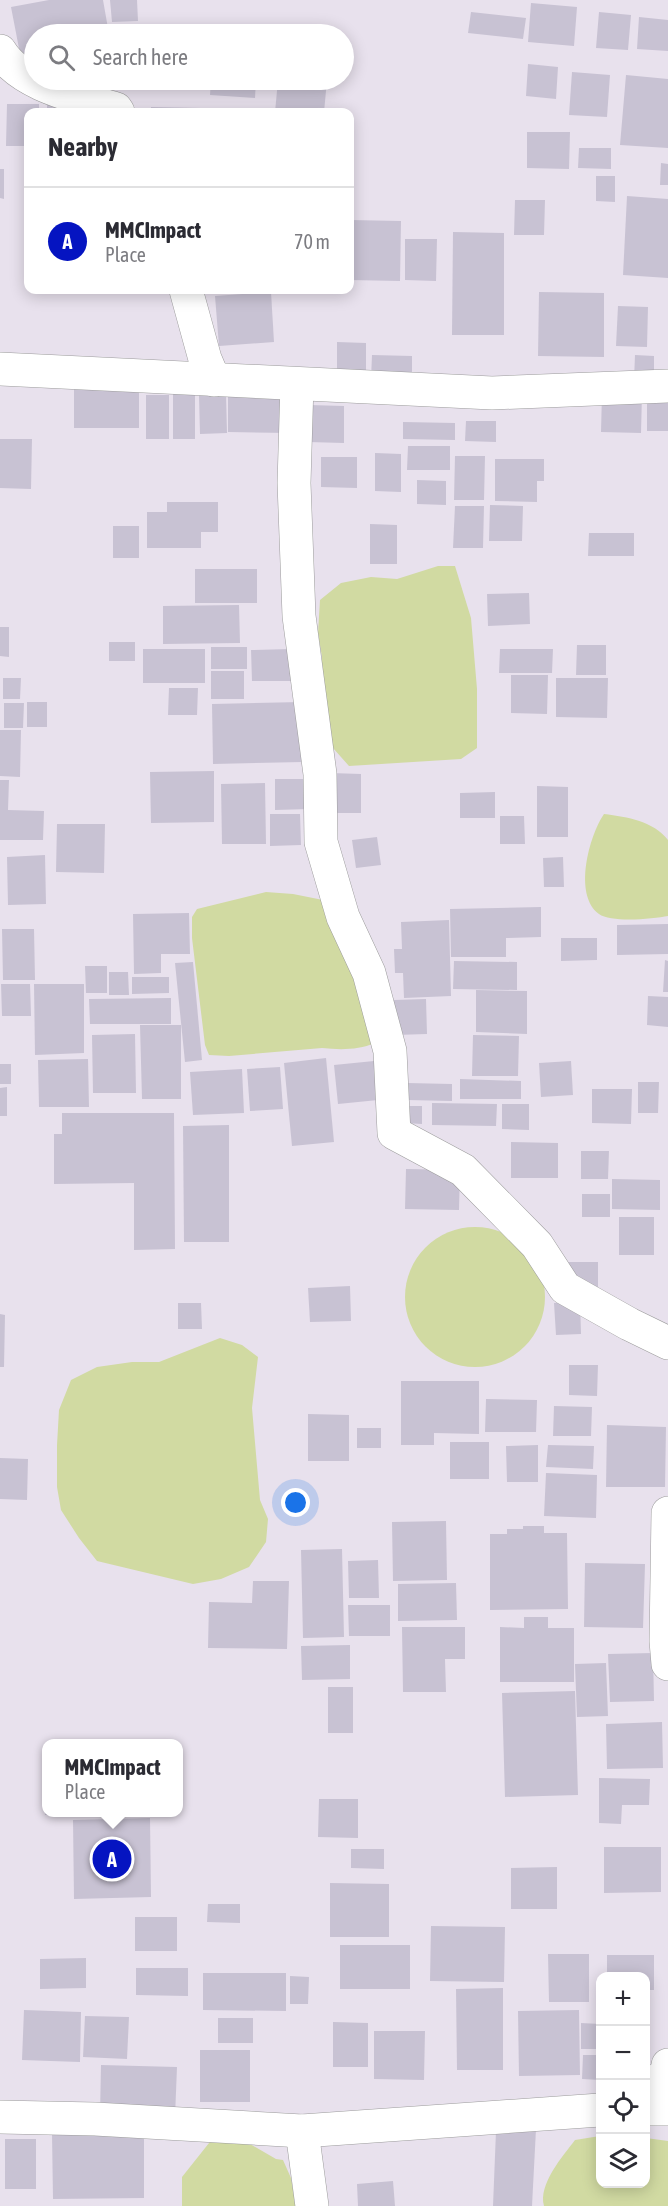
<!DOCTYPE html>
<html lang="en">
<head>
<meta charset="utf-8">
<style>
  body { margin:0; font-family:"Asap Condensed",sans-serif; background:#f2f2f3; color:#2b2b33 }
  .controls { position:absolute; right:18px; bottom:18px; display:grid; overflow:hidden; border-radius:12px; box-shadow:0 3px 15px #0003 }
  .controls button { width:54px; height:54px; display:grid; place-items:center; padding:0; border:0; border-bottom:2px solid #e1e1e2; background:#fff; color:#2b2b33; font:30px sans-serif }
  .you { position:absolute; left:296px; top:1503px; width:21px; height:21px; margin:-15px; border:4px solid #fff; border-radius:50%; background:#1a73e8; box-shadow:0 0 0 9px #1a73e833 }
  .badge { display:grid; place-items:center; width:39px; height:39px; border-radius:50%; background:#0514c1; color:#fff; font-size:20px; font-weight:700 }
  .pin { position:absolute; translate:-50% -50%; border:3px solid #fff; box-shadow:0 2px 6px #0006 }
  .popup { position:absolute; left:42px; top:1739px; width:141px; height:78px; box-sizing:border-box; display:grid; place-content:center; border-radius:12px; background:#fff; filter:drop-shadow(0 2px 4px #0005); font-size:20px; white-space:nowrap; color:#7c7c81 }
  .popup b { font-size:22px; color:#2b2b33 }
  .popup::after { content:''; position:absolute; left:50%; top:100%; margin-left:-12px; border:12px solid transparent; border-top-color:#fff }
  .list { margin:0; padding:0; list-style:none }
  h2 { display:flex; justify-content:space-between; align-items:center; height:78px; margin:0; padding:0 24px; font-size:26px }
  h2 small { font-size:20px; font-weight:400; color:#7c7c81 }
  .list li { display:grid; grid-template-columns:39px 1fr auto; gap:18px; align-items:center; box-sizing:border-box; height:108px; padding:0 24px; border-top:2px solid #e1e1e2 }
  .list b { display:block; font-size:22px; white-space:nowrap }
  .list p { margin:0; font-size:20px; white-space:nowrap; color:#7c7c81 }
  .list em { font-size:20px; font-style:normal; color:#7c7c81 }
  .icon { flex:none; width:33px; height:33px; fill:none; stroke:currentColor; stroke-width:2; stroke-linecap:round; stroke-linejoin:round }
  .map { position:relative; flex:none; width:668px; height:2206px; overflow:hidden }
  .search { position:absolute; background:#fff; box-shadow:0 3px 15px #0003; left:24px; top:24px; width:330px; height:66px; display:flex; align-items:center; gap:15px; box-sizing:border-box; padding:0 21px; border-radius:33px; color:#7c7c81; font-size:22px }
  .panel { position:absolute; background:#fff; box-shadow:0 3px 15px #0003; left:24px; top:108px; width:330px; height:186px; border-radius:12px }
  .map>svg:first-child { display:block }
</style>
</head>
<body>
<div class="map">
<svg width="668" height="2206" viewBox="0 0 668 2206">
  <rect width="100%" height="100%" fill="#e8e1ed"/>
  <g fill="#d1daa2">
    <path d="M438,566H455L471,618L477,689V748L461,759L349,766L333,748L328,723L322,684V657L318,633L320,600L341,583L371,577L397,579Z"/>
    <path d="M604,814C628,817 653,821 668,840V916C653,919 611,923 599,914C573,895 589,836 604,814Z"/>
    <path d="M266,892L293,894L333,902L375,1043C358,1050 341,1050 322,1048L229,1056L209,1055L205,1045L192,938V917L197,909Z"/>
    <circle cx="475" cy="1297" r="70"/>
    <path d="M220,1338L242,1345L258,1357L252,1408L260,1500L268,1519L266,1542L249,1567L221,1579L193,1584L97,1561L79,1538L61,1510L57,1487V1445L59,1410L71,1380L97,1367L132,1362H159Z"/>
    <path d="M600,2136V2184H646V2138L668,2141V2206H544C538,2184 563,2156 575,2140Z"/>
    <path d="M213,2138L243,2140L276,2159L283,2160L291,2178L296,2206H182V2177Z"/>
  </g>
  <g fill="#c8c2d3">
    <path d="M49,0H103L109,34H34V62L22,64L11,7Z"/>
    <path d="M110,0H137L138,21L112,22Z"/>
    <path d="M531,3L577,7L574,46L528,42Z"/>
    <path d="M471,12L526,18L523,39L468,33Z"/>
    <path d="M599,12L631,15L628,50L596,48Z"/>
    <path d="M639,17L668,20V51L637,49Z"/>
    <path d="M528,64L558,67L556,99L526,96Z"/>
    <path d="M572,72L610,75L607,117L569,115Z"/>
    <path d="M626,75L668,79V148L620,145Z"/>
    <path d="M211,80H256L255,98L210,95Z"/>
    <path d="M278,80H327L324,112H275Z"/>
    <path d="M7,104H39V112H28V146H6Z"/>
    <path d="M47,104L81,112H47Z"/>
    <path d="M151,107L201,108V112H151Z"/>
    <path d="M221,109L260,110V112H221Z"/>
    <path d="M527,132H570L569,169L527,168Z"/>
    <path d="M579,148H611V169L578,168Z"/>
    <path d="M661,163L668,164V185H660Z"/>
    <path d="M0,169H4V199L0,198Z"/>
    <path d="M596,176H615V202L596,201Z"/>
    <path d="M627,196L668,199V278L623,275Z"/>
    <path d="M515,200H545L544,235H514Z"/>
    <path d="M350,220L401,221L400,281L350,280Z"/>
    <path d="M453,232L504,233V335H452Z"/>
    <path d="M405,239H437L436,281L405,280Z"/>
    <path d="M271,292L274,342L219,346L215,296Z"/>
    <path d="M539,292L604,293V357L538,356Z"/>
    <path d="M618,306L648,307L647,347L616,346Z"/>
    <path d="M337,342L366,343V380L337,379Z"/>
    <path d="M372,355L412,356V379H371Z"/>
    <path d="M635,355L654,356V381L634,380Z"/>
    <rect x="74" y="379" width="65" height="49"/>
    <path d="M228,385L291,386V433L228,432Z"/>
    <rect x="647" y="390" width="21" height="41"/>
    <path d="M602,393L642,394L641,433L601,432Z"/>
    <rect x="173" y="394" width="22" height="45"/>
    <path d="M226,394L227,433L200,434L199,395Z"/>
    <rect x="146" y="395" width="23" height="44"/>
    <path d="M309,405L344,406V443L308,442Z"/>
    <path d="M466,421H496V442L465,441Z"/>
    <path d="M403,422L455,423V440L403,439Z"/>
    <path d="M0,439H32L31,489L0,488Z"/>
    <path d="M408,446H450V470H407Z"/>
    <path d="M375,453L401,454V492L375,491Z"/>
    <path d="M455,456H485L484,500H454Z"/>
    <path d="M321,457H357V488L321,487Z"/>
    <path d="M495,459H544V481H537V502L495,501Z"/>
    <path d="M417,480L446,481V505L417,504Z"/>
    <path d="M167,502H218V532H201V548H147V512H167Z"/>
    <path d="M490,505L523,506L522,541H489Z"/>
    <path d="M455,506H484L483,548H453Z"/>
    <path d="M370,524L397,525V564H370Z"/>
    <rect x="113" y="526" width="26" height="32"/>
    <path d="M589,533H634V556H588Z"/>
    <rect x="195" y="569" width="62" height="34"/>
    <path d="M529,593L530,624L488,626L487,594Z"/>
    <path d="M239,605L240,643L163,644V606Z"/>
    <path d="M0,627H9V657L0,656Z"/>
    <rect x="109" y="642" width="26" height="19"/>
    <path d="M577,645H606V675H576Z"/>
    <rect x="211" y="647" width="36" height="22"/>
    <rect x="143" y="649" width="62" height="34"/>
    <path d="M291,649L292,681H252L251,650Z"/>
    <path d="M500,649H553L552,673H499Z"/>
    <rect x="211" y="671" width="33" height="28"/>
    <path d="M511,675H548L547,714L511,713Z"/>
    <path d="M3,678H21L20,699H3Z"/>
    <path d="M556,678H608L607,718L556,717Z"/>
    <path d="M169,688H198L197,715H168Z"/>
    <rect x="27" y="702" width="20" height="25"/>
    <path d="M302,702L303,762L213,764L212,704Z"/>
    <path d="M4,703H24L23,728H4Z"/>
    <path d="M0,730H21L20,777L0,776Z"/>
    <path d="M214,771V822L151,823L150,772Z"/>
    <path d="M330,773L361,774V813H330Z"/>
    <path d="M275,779H310V809L275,810Z"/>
    <path d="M0,780H9L8,810L44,811L43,840H0Z"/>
    <path d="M265,783L266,844H222L221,784Z"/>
    <path d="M537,786L568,787V837H537Z"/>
    <path d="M495,792V818H460V793Z"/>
    <path d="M270,814H300L301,845L270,846Z"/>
    <path d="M500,816H524L525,844H500Z"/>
    <path d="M57,824H105L104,873L56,872Z"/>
    <path d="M377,837L381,865L356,868L352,840Z"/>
    <path d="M45,855L46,904L8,905L7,857Z"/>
    <path d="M563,857L564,887H544L543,858Z"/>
    <path d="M541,907V937L506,938V957H451L450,909Z"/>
    <path d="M189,913L190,954H161V973L134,974L133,914Z"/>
    <path d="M449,920L451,996L404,998L403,973H395L394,949H402L401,922Z"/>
    <path d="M668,924V954L617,955V925Z"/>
    <path d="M2,929H34L35,980H3Z"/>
    <path d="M561,938H597V960L561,961Z"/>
    <path d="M665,960L668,961V992H663Z"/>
    <path d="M454,961L517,962V990L453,989Z"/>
    <path d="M193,962L202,1060L185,1062L175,963Z"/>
    <path d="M85,966H107V993H86Z"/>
    <path d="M109,972H128L129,995H109Z"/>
    <path d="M132,977H169V993L132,994Z"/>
    <path d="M1,984H30L31,1016H2Z"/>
    <path d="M34,984H84V1053L35,1055Z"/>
    <path d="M476,990L527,991V1034L476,1032Z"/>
    <path d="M648,996L668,997V1027L647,1025Z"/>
    <path d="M171,998V1024H90L89,999Z"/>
    <path d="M426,999L427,1034L395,1035L394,1000Z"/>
    <path d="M140,1025H181V1099H142Z"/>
    <path d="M135,1034L136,1093H93L92,1035Z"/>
    <path d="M473,1035L519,1036L518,1076H472Z"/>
    <path d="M326,1058L334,1142L292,1146L284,1063Z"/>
    <path d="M88,1059L89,1107H39L38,1060Z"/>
    <path d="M374,1061L378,1100L338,1104L334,1065Z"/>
    <path d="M571,1061L573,1095L541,1097L539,1063Z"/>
    <rect x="0" y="1064" width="11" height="20"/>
    <path d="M280,1067L283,1109L250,1111L247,1069Z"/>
    <path d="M242,1069L244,1113L193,1115L190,1072Z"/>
    <path d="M460,1079L521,1081V1099H460Z"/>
    <path d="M638,1082H659L658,1113H638Z"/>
    <path d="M407,1083L452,1084V1101L407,1100Z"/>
    <path d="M7,1087V1116H0V1088Z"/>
    <path d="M592,1089H632L631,1124L592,1123Z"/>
    <path d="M432,1103L497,1104L496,1126L432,1125Z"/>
    <path d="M502,1104H529V1130L502,1129Z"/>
    <path d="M404,1106H422V1124L404,1123Z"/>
    <path d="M62,1113H174L175,1249L134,1250V1183L54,1184V1134H62Z"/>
    <path d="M229,1125V1242H184L183,1126Z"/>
    <path d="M511,1142L558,1143V1178H511Z"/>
    <path d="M581,1151H609L608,1179H581Z"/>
    <path d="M406,1169L460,1170L459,1210L405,1209Z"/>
    <path d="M612,1179L660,1180V1210L612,1209Z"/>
    <rect x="582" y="1194" width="28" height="23"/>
    <rect x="619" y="1217" width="35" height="38"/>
    <rect x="569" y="1262" width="29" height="25"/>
    <path d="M350,1286L351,1321L310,1322L308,1288Z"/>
    <path d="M580,1302L581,1334L556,1335L554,1303Z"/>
    <path d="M178,1303H201L202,1329H178Z"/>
    <path d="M0,1314L5,1315L4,1367H0Z"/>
    <path d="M569,1365H598L597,1396L569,1395Z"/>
    <path d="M401,1381H479V1434L434,1433V1445H401Z"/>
    <path d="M486,1399L537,1400L536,1432H485Z"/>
    <path d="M554,1406L592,1407L591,1436H553Z"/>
    <path d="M308,1414L349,1415V1461H308Z"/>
    <path d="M607,1425L666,1427L665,1487H606Z"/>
    <rect x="357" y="1428" width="24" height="20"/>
    <rect x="450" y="1442" width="39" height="37"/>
    <path d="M538,1445V1482H507L506,1446Z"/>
    <path d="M548,1445L594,1446L593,1469L546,1467Z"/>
    <path d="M0,1458L28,1459L27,1500L0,1499Z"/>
    <path d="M546,1473L597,1475L596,1518L544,1516Z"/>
    <path d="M446,1521L447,1580L393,1581L392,1522Z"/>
    <path d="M523,1526H544V1533H567L568,1609L490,1610V1534H507V1529H523Z"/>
    <path d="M342,1549L344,1637L303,1638L301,1550Z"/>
    <path d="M378,1560L379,1598H349L348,1561Z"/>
    <path d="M585,1563L645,1564L643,1628L584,1627Z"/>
    <path d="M253,1581H289L287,1649L208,1648L209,1602L252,1603Z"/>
    <path d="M456,1583L457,1620L398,1621V1584Z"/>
    <path d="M348,1605H390V1636H349Z"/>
    <path d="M524,1617H548V1628H574V1682H500V1627L524,1628Z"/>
    <path d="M402,1627H465V1659H445L446,1692H403Z"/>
    <path d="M350,1645V1679L302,1680L301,1646Z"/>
    <path d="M653,1653L654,1701L610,1702L608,1654Z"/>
    <path d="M606,1663L608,1716L577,1717L575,1664Z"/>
    <rect x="328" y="1687" width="25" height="46"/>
    <path d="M575,1691L578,1795L505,1797L502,1693Z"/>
    <path d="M662,1722L663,1768L607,1769L606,1724Z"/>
    <path d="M599,1778L650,1779L649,1805H622L621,1824L599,1823Z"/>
    <path d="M319,1799H358V1838L318,1837Z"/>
    <rect x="45" y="1812" width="43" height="3"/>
    <path d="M150,1818L151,1897L74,1899L73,1820Z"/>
    <path d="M604,1847H661V1892L604,1893Z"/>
    <path d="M351,1849H384V1869L351,1868Z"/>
    <path d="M557,1867V1909H511V1868Z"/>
    <path d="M330,1883L389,1884V1937H330Z"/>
    <path d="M208,1904H240V1923L207,1922Z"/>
    <rect x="135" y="1917" width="42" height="34"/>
    <path d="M431,1926L505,1927L504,1982L430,1981Z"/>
    <rect x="340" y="1945" width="70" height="44"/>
    <path d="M548,1954H589V2002H549Z"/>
    <path d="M607,1955H654V1990H646V1976H607Z"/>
    <path d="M86,1958V1988L40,1989V1959Z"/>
    <path d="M136,1968H188V1996L136,1995Z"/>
    <path d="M203,1973H286V2011L203,2010Z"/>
    <path d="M290,1976L309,1977L308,2004H290Z"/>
    <path d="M503,1988V2070H457L456,1989Z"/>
    <path d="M24,2010L81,2012L80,2062L22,2060Z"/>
    <path d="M579,2010L580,2075L519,2076L518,2011Z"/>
    <path d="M85,2016L129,2017L127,2059L83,2057Z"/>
    <rect x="218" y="2018" width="35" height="25"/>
    <path d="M333,2022L368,2023V2067H333Z"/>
    <path d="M581,2023L600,2024V2049H581Z"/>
    <path d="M646,2024H650L649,2051H646Z"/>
    <path d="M374,2031H425L424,2080L374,2079Z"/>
    <rect x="200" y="2050" width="50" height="52"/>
    <path d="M583,2055H600V2080L582,2079Z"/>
    <path d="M101,2065L177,2067L175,2117L100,2115Z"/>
    <path d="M536,2129L532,2206H493L496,2131Z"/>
    <path d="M144,2132V2198L53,2199L52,2133Z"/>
    <rect x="5" y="2139" width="31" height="50"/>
    <path d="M393,2181L395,2206H358L357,2184Z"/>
  </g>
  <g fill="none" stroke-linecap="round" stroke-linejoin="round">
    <defs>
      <g id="minor">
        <path d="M0,51C21,86 79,97 116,109L118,112"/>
        <path d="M186,290L205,359L214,380"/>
        <path d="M0,369L492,393L668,386"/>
        <path d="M297,384L294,483L299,616L320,774L321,842L343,917L369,973L390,1051L394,1133L463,1170L537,1245L565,1288L629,1324L668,1343"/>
        <path d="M668,1513L666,1641L668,1664"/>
        <path d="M646,2087L666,2075L668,2065"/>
        <path d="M646,2109H668"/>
        <path d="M0,2117L95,2119L302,2131L600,2110"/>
        <path d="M302,2131L312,2206"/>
      </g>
    </defs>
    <use href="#minor" stroke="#9c9c9c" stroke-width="34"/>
    <use href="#minor" stroke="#fff" stroke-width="33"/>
  </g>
</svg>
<div class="controls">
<button>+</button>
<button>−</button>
<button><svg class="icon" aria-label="locate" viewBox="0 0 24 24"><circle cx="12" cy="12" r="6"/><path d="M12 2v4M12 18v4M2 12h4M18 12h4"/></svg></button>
<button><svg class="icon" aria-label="layers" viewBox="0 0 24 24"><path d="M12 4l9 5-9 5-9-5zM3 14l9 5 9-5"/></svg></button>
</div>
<div class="you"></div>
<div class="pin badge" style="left:112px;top:1859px">A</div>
<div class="popup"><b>MMCImpact</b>Place</div>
<div class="search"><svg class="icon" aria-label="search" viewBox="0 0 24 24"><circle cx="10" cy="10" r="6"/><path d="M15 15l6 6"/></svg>Search here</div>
<section class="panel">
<h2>Nearby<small></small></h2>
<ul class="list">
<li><span class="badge">A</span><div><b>MMCImpact</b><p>Place</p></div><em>70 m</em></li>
</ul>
</section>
</div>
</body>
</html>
